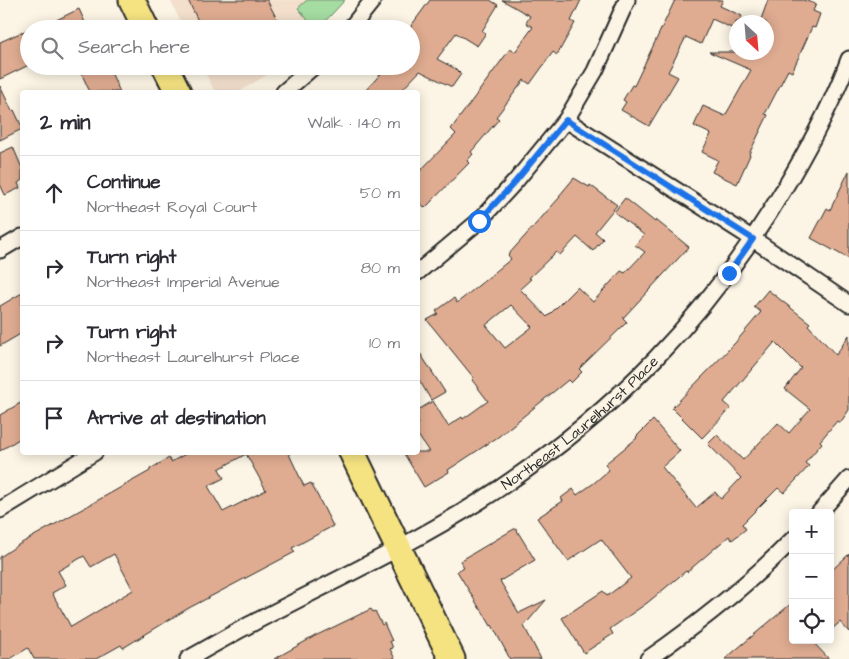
<!DOCTYPE html>
<html lang="en">
<head>
<meta charset="utf-8">
<style>
  body { margin:0; font-family:"Architects Daughter",sans-serif; background:#f7f7f7; color:#2b2b33 }
  .controls { position:absolute; right:15px; bottom:15px; display:grid; overflow:hidden; border-radius:5px; box-shadow:0 2px 12px #0003 }
  .controls button { width:45px; height:45px; display:grid; place-items:center; padding:0; border:0; border-bottom:1px solid #e1e1e2; background:#fff; color:#2b2b33; font:25px sans-serif }
  .compass { position:absolute; left:729px; top:15px; width:45px; height:45px; border-radius:50%; background:#fff; box-shadow:0 2px 12px #0003; rotate:154deg }
  .stop { position:absolute; width:15px; height:15px; margin:-11px; border:4px solid #1a73e8; border-radius:50%; background:#fff }
  .stop.end { background:#1a73e8; border-color:#fff; box-shadow:0 1px 5px #0008 }
  .list { margin:0; padding:0; list-style:none }
  h2 { display:flex; justify-content:space-between; align-items:center; height:65px; margin:0; padding:0 20px; font-size:21px }
  h2 small { font-size:16px; font-weight:400; color:#7c7c81 }
  .list li { display:grid; grid-template-columns:32px 1fr auto; gap:15px; align-items:center; box-sizing:border-box; height:75px; padding:0 20px; border-top:1px solid #e1e1e2 }
  .list b { display:block; font-size:19px; white-space:nowrap }
  .list p { margin:0; font-size:16px; white-space:nowrap; color:#7c7c81 }
  .list em { font-size:16px; font-style:normal; color:#7c7c81 }
  .icon { flex:none; width:28px; height:28px; fill:none; stroke:currentColor; stroke-width:2; stroke-linecap:round; stroke-linejoin:round }
  .map { position:relative; flex:none; width:849px; height:659px; overflow:hidden }
  .search { position:absolute; background:#fff; box-shadow:0 2px 12px #0003; left:20px; top:20px; width:400px; height:55px; display:flex; align-items:center; gap:12px; box-sizing:border-box; padding:0 18px; border-radius:28px; color:#7c7c81; font-size:19px }
  .panel { position:absolute; background:#fff; box-shadow:0 2px 12px #0003; left:20px; top:90px; width:400px; height:365px; border-radius:5px }
  .map>svg:first-child { display:block }
</style>
</head>
<body>
<div class="map">
<svg width="849" height="659" viewBox="0 0 849 659">
  <rect width="100%" height="100%" fill="#fcf5e5"/>
  <filter id="ink" filterUnits="userSpaceOnUse"><feTurbulence type="fractalNoise" baseFrequency=".02" numOctaves="2"/><feDisplacementMap in="SourceGraphic" scale="10" xChannelSelector="R" yChannelSelector="G"/><feConvolveMatrix kernelMatrix="1 2 1 2 8 2 1 2 1" color-interpolation-filters="sRGB"/></filter>
  <g filter="url(#ink)">
    <g fill="#f3dfcc">
      <path d="M170,0H345L318,29H184Z"/>
      <path d="M202,66H281L239,92H215Z"/>
    </g>
    <path fill="#a4dca1" stroke="#688466" d="M307,0H345L318,29H315L298,8Z"/>
    <g fill="#dfac91" stroke="#2b2b2b" fill-rule="evenodd">
      <path d="M188,0H267L282,29H202Z"/>
      <path d="M430,0H490L498,5L482,31L486,33L477,46L456,33L437,59L456,69L461,74L452,87L420,71L400,92H364L388,66H411V26Z"/>
      <path d="M502,0H581L571,21L575,23L557,55L553,52L530,84L524,80L496,117L499,119L471,152L473,154L467,161L469,163L425,208L418,200V173L456,134L451,129L510,49L515,52L533,27L526,23L530,16Z"/>
      <path d="M675,0H723L720,6L742,16L739,22H736V30L712,19L701,44L686,37L668,72L678,77L649,126L621,110L626,102L623,100L632,85L634,86Z"/>
      <path d="M768,0H803L816,4L813,11L820,14L815,28L812,27L792,72L788,70L765,114L768,115L749,154L750,155L737,184L712,172L718,160L702,152L711,134L694,126L703,106L725,116L751,70L709,52H766V22H760Z"/>
      <path d="M79,9L88,29H38Z"/>
      <path d="M29,29V65L0,79V42Z"/>
      <path d="M78,66H99L101,71L109,68L120,92H90Z"/>
      <path d="M0,86L12,111L14,110L22,127V129L0,140Z"/>
      <path d="M13,147L22,168V180L18,183L20,188L5,195L0,184V153Z"/>
      <path d="M849,171V259L811,238L827,208L830,210Z"/>
      <path d="M574,178L589,187L590,185L617,205L595,232L603,239L593,251L577,237L560,255L556,252L529,278L531,279L520,289L547,317L577,287L593,302L621,271L625,273L645,252L635,245L644,235L614,212L625,198L655,222L656,220L689,247L623,318L627,322L579,369L582,372L571,383L568,380L498,437L448,470L449,472L424,487L403,452H429L418,435V410L433,401L448,426L462,417L463,419L488,401L472,380L474,378L427,320L438,314L436,311L454,298L457,303L511,259L508,255L560,197L559,196ZM511,305L532,327L505,348L486,325Z"/>
      <path d="M768,290L810,323L808,325L836,355L849,335V410L840,423L837,421L820,441L822,443L805,463L809,466L784,493L778,488L742,524L746,529L732,540L729,536L687,572L686,571L647,603L610,629L613,634L584,653L562,618L603,591L607,596L631,578L601,539L568,561L537,518L563,501L561,498L573,489L577,495L594,483L609,470L605,464L637,438L636,437L653,420L680,451L662,467L696,508L715,492L721,499L741,478L708,444L717,435L743,460L778,423L789,433L810,409L785,389L801,368L775,342L724,402L731,408L702,438L672,408L735,343L761,312L754,307Z"/>
      <path d="M22,293V333L0,346V306Z"/>
      <path d="M418,350L445,392L431,400L418,378Z"/>
      <path d="M22,402V437L0,451V415Z"/>
      <path d="M189,452H288L304,486L311,483L333,526L292,548L295,552L187,609L123,648L121,645L96,659H34L28,648L10,659H0V557L18,545L150,471V469L169,458L171,462ZM246,454L266,490L223,512L208,486L224,478L219,469ZM114,554L133,590L71,627L52,593L66,585L58,571L84,556L91,567Z"/>
      <path d="M514,529H516L535,560L500,581L519,613L546,600L524,626L541,659H510L492,625L491,626L481,609H480L457,571L464,567L460,561Z"/>
      <path d="M849,554V632L840,622L830,631V572Z"/>
      <path d="M793,602V640H811L829,659H725Z"/>
      <path d="M371,609L373,612L375,611L382,625L384,623L392,641H390L393,648L390,649L395,659H274L315,636Z"/>
    </g>
    <g fill="none" stroke-linecap="round" stroke-linejoin="round">
      <defs>
        <g id="street">
          <path d="M350,29L373,0"/>
          <path d="M284,92L314,66"/>
          <path d="M566,120L753,239L849,304"/>
          <path d="M0,250L22,237"/>
          <path d="M418,272L479,221L515,182L566,120L595,71L627,0"/>
          <path d="M0,510L95,452"/>
          <path d="M819,513L849,479"/>
          <path id="s1" d="M188,659C210,647 231,634 253,623C329,583 407,547 480,501C612,417 711,314 790,179C812,141 834,100 849,59"/>
          <path d="M648,659C699,623 749,584 793,539"/>
        </g>
        <g id="primary">
          <path d="M132,0L146,29"/>
          <path d="M165,66L178,92"/>
          <path d="M352,452L452,659"/>
        </g>
      </defs>
      <use href="#street" stroke="#2b2b2b" stroke-width="19"/>
      <use href="#primary" stroke="#2b2b2b" stroke-width="29"/>
      <use href="#street" stroke="#fcf5e5" stroke-width="15"/>
      <use href="#primary" stroke="#f5e382" stroke-width="25"/>
    </g>
  </g>
  <g fill="none" stroke-linecap="round" stroke-linejoin="round" filter="url(#ink)">
    <path stroke="#1a73e8" stroke-width="6" d="M479,221L515,182L566,120L753,239L729,273"/>
  </g>
  <g text-anchor="middle" stroke-width="4" stroke-linejoin="round" paint-order="stroke">
    <g font-size="15" fill="#2b2b2b" stroke="#fcf5e5">
      <text dy="5" stroke="none"><textPath href="#s1" startOffset="459">Northeast Laurelhurst Place</textPath></text>
    </g>
  </g>
</svg>
<div class="controls">
<button>+</button>
<button>−</button>
<button><svg class="icon" aria-label="locate" viewBox="0 0 24 24"><circle cx="12" cy="12" r="6"/><path d="M12 2v4M12 18v4M2 12h4M18 12h4"/></svg></button>
</div>
<svg class="compass" viewBox="-18 -18 36 36"><path d="M0-13l5 13h-10z" fill="#e53935"/><path d="M0 13l5-13h-10z" fill="#7c7c81"/></svg>
<div class="stop" style="left:479px;top:221px"></div>
<div class="stop end" style="left:729px;top:273px"></div>
<div class="search"><svg class="icon" aria-label="search" viewBox="0 0 24 24"><circle cx="10" cy="10" r="6"/><path d="M15 15l6 6"/></svg>Search here</div>
<section class="panel">
<h2>2 min<small>Walk · 140 m</small></h2>
<ul class="list">
<li><svg class="icon" aria-label="ahead" viewBox="0 0 24 24"><path d="M12 20V5M6 11l6-6 6 6"/></svg><div><b>Continue</b><p>Northeast Royal Court</p></div><em>50 m</em></li>
<li><svg class="icon" aria-label="right" viewBox="0 0 24 24"><path d="M7 20v-9h11M14 6l5 5-5 5"/></svg><div><b>Turn right</b><p>Northeast Imperial Avenue</p></div><em>80 m</em></li>
<li><svg class="icon" aria-label="right" viewBox="0 0 24 24"><path d="M7 20v-9h11M14 6l5 5-5 5"/></svg><div><b>Turn right</b><p>Northeast Laurelhurst Place</p></div><em>10 m</em></li>
<li><svg class="icon" aria-label="arrive" viewBox="0 0 24 24"><path d="M6 21V4h12l-3 4 3 4H6"/></svg><div><b>Arrive at destination</b></div></li>
</ul>
</section>
</div>
</body>
</html>
